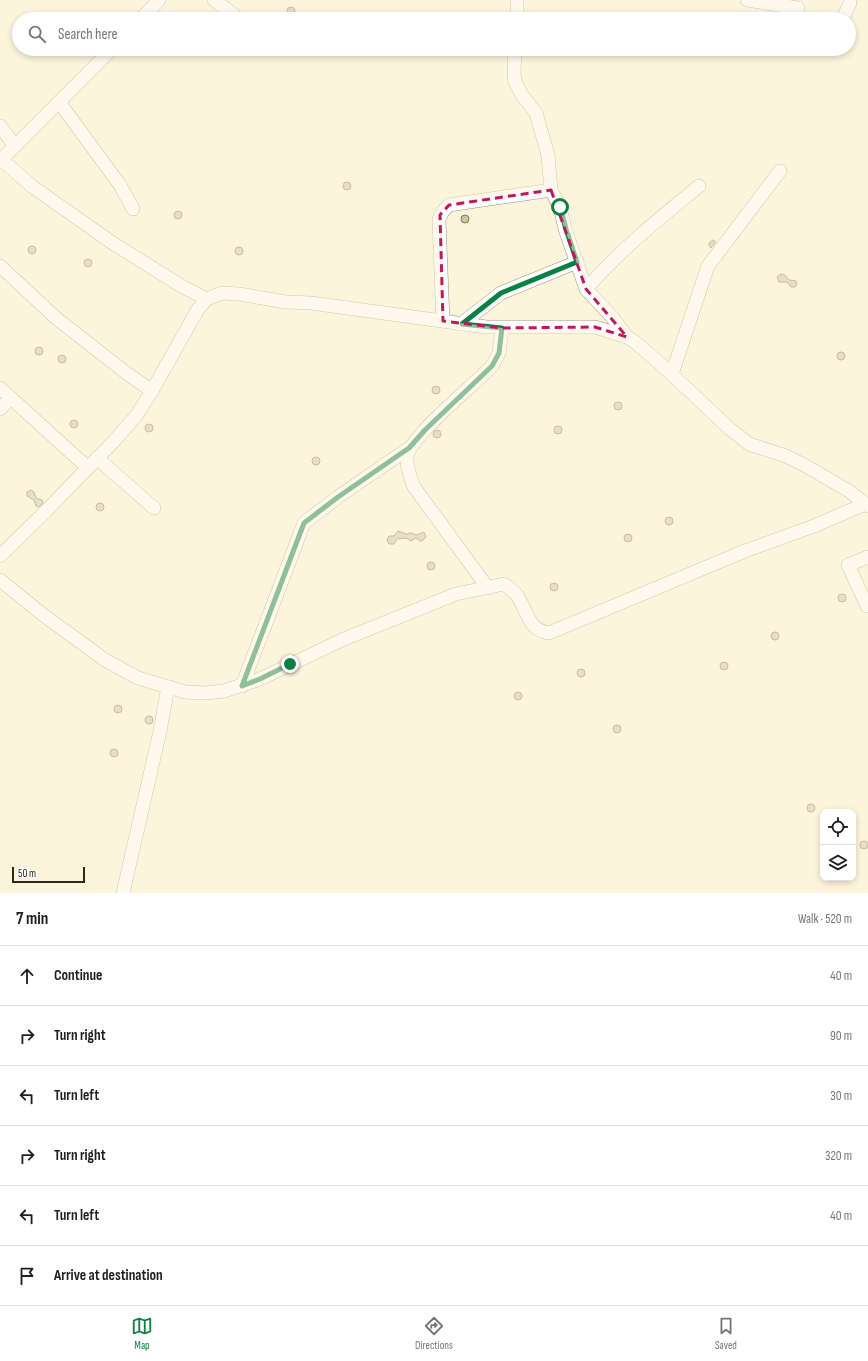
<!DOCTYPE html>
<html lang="en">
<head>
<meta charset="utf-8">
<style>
  body { margin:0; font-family:"Sofia Sans Condensed",sans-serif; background:#f2f2f2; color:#202124 }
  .controls { position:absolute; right:12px; bottom:12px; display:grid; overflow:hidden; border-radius:8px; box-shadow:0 2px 6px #0003 }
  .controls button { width:36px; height:36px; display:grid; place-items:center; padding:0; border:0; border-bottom:1px solid #e0e0e0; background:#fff; color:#202124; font:20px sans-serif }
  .scale { position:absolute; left:12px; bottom:10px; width:73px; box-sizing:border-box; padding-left:4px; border:2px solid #2d291e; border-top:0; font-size:11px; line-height:14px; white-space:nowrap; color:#2d291e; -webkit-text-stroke:3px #fff; paint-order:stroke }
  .stop { position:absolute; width:12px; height:12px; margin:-9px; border:3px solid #0b8043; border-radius:50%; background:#fff }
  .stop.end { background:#0b8043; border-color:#fff; box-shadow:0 1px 4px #0008 }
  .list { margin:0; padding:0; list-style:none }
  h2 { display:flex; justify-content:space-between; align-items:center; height:52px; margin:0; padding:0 16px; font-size:17px }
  h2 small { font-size:13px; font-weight:400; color:#757577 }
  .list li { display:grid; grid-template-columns:26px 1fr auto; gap:12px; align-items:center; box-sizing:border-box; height:60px; padding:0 16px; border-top:1px solid #e0e0e0 }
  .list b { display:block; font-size:15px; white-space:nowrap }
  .list em { font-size:13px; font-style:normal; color:#757577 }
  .icon { flex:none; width:22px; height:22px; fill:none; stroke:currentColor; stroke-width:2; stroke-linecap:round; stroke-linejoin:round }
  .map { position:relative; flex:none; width:868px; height:893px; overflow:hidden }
  .search { position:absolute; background:#fff; box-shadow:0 2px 6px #0003; left:12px; right:12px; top:12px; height:44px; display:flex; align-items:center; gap:10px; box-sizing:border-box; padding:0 14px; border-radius:22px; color:#757577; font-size:15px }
  .sheet { height:412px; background:#fff }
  nav { display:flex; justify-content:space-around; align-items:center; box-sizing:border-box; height:56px; border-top:1px solid #e0e0e0; background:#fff; font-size:11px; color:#757577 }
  nav a { display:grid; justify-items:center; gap:2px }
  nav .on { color:#0b8043 }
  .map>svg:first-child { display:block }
</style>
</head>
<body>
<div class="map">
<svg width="868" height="893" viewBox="0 0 868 893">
  <rect width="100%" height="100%" fill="#fdf4dc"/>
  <g fill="#cdc3a5" stroke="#857a5f">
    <circle cx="291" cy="11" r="4"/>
    <circle cx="347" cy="186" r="4"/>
    <circle cx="178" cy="215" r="4"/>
    <circle cx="465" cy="219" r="4"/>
    <path d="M713,240L716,242L711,248L709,245V243Z"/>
    <circle cx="32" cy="250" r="4"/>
    <circle cx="239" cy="251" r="4"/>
    <circle cx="88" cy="263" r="4"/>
    <path d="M781,274L785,275L789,280L796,281L797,284L795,287H791L787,282H779L777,277Z"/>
    <circle cx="39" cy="351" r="4"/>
    <circle cx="841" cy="356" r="4"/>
    <circle cx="62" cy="359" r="4"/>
    <circle cx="436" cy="390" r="4"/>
    <circle cx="618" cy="406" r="4"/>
    <circle cx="74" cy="424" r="4"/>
    <circle cx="149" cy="428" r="4"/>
    <circle cx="558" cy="430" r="4"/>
    <circle cx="437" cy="434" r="4"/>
    <circle cx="316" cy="461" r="4"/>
    <path d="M31,490L34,492L36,498L42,500L43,503L39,507L36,506L34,500L27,496V492Z"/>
    <circle cx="100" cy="507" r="4"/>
    <circle cx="669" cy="521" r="4"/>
    <path d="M398,531L406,534L412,533L416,535L424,532L426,537L422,541H420L416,538L411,541L406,538L397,539L394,544H389L387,540L389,536H394Z"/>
    <circle cx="628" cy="538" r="4"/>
    <circle cx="431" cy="566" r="4"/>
    <circle cx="554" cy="587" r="4"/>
    <circle cx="842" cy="598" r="4"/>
    <circle cx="775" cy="636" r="4"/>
    <circle cx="724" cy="666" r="4"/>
    <circle cx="581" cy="673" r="4"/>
    <circle cx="518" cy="696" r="4"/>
    <circle cx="118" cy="709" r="4"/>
    <circle cx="149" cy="720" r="4"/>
    <circle cx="617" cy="729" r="4"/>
    <circle cx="114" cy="753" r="4"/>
    <circle cx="811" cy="808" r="4"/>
    <circle cx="864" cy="845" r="4"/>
  </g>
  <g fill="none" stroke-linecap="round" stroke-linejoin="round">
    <defs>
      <g id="minor">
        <path d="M214,0L234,15"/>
        <path d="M747,0L798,8"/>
        <path d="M141,19L159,0"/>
        <path d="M517,19V0"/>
        <path d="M843,19L850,3V0"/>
        <path d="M515,49L514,73L515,82L522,95L536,113L548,155L551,190L560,207L565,229L586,289L612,317L627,337"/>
        <path d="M59,102L120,185L133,209"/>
        <path d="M0,126L15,146"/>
        <path d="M2,160L33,187L111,242L183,287L207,299"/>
        <path d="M0,161L112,49"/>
        <path d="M0,266L56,318L125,372L152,391"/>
        <path d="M586,289C620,250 660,218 699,186"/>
        <path d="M443,321L439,220C441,213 444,210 449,205L551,190"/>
        <path d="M461,324L501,293L577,262"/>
        <path d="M672,374L708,266L780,171"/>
        <path d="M0,388L88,468"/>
        <path d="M0,409L11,398"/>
        <path d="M97,458L154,508"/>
        <path d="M0,556L47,510L114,441L136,416L152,391L198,309L207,299L222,293L239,294L286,302L311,303L486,327H595L627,337L635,342L665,368L730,429L749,444L786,456L806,466L849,491L868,506"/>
        <path d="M0,580L42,614L105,660L138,678L185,692L206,693L224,691L260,679L344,639L456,594L504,584C509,588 515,592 518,597C528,612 528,630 549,633L745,551L814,526L865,504"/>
        <path d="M488,588L414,487C411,479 406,467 407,457C409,437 475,384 492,366L499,353L502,328"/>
        <path d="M867,606L848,565L868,557"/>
        <path d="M242,686L304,523L338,497L409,448"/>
        <path d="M123,893L160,731L168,687"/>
      </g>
    </defs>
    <use href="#minor" stroke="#9c9176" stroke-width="14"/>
    <use href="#minor" stroke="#fff" stroke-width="13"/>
  </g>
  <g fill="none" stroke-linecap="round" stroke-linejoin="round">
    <path stroke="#0b8043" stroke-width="5" d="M290,664L260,679L242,686L304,523L338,497L409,448L425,430L492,366L499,353L502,328L462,324L501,293L577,262L566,229L560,207"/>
  </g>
  <path d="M0 0H868V893H0ZM551,190L586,289L627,337L595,327L502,328L443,321L440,215L449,205Z" fill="#fdf4dc" fill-opacity=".55" fill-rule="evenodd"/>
  <path fill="none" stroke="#c2185b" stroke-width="3" stroke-dasharray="8 5" stroke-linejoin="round" d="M551,190L586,289L627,337L595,327L502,328L443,321L440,215L449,205Z"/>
</svg>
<div class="controls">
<button><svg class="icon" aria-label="locate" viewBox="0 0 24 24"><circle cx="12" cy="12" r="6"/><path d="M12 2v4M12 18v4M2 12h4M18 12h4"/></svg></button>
<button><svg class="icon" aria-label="layers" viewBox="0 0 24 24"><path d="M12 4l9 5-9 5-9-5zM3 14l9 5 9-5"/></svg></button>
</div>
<div class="scale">50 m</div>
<div class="stop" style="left:560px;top:207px"></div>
<div class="stop end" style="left:290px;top:664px"></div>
<div class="search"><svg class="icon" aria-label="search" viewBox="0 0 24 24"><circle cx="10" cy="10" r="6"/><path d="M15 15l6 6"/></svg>Search here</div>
</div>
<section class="sheet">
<h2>7 min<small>Walk · 520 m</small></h2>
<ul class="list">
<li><svg class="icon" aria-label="ahead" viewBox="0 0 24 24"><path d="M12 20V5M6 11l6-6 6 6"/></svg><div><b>Continue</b></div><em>40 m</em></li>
<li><svg class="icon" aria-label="right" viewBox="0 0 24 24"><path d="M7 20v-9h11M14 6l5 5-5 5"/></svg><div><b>Turn right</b></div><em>90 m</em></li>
<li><svg class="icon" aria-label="left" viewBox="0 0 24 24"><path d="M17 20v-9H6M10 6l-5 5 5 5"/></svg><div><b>Turn left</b></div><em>30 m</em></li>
<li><svg class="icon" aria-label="right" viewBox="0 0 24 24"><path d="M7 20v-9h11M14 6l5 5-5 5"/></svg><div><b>Turn right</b></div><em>320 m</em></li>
<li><svg class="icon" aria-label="left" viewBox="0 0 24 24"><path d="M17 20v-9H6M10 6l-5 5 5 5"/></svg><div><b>Turn left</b></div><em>40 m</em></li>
<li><svg class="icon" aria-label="arrive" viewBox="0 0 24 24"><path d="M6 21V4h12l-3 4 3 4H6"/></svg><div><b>Arrive at destination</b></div></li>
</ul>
</section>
<nav>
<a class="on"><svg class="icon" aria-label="map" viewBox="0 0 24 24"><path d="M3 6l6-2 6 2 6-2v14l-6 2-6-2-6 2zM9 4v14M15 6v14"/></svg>Map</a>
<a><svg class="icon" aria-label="directions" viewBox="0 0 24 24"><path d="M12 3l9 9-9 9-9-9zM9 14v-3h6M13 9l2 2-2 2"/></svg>Directions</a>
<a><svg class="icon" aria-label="saved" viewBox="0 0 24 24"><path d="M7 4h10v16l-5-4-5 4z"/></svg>Saved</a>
</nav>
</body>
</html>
